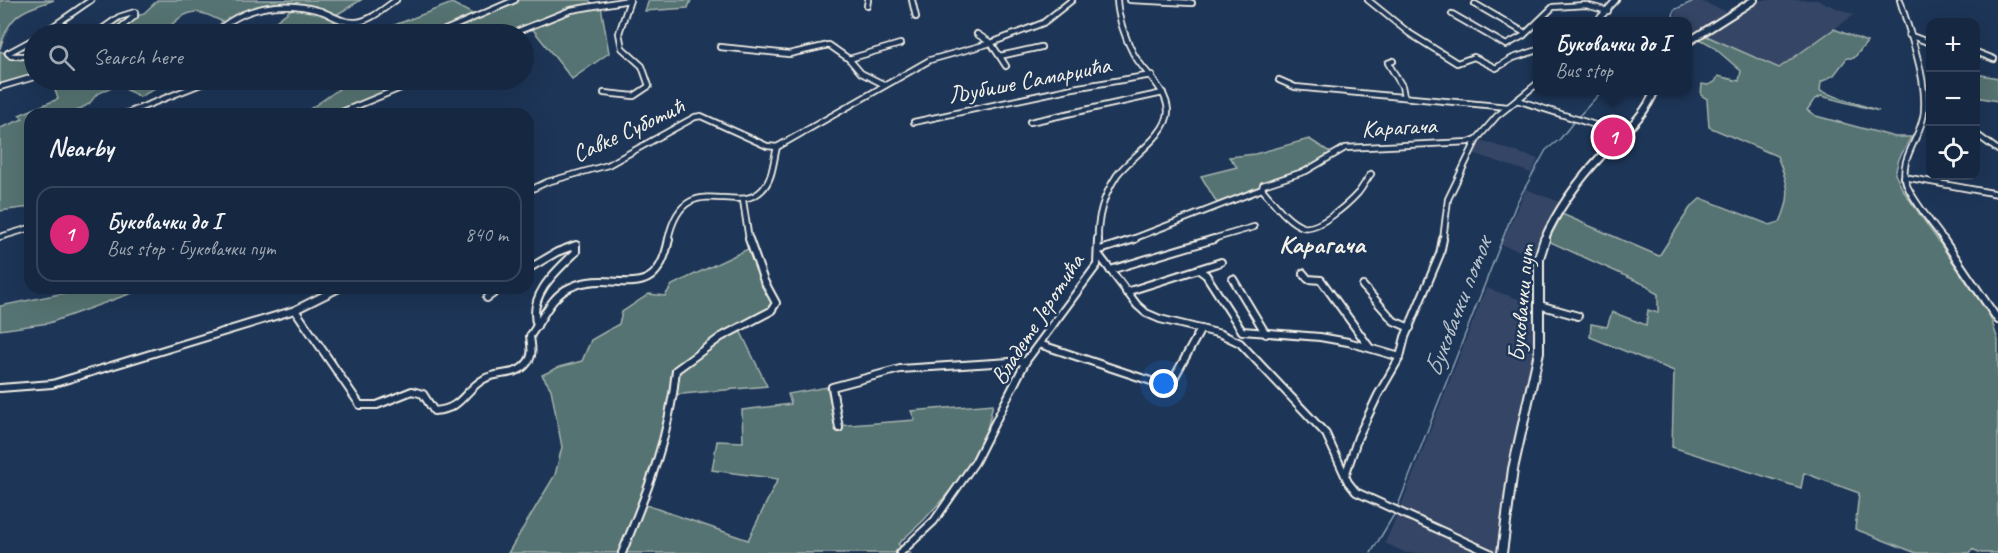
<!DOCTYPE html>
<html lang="en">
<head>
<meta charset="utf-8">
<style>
  body { margin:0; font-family:Caveat,sans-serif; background:#1f3048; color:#f1f3f6 }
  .controls { position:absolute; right:18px; top:18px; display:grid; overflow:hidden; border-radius:12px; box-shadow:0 6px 24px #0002 }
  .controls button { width:54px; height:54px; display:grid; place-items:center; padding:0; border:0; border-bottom:2px solid #35445a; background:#162841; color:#f1f3f6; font:30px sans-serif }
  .you { position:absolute; left:1164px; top:384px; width:21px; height:21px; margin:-15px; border:4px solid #fff; border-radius:50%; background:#1a73e8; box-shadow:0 0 0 9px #1a73e833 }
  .badge { display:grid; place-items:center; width:39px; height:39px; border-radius:50%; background:#db2777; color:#fff; font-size:20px; font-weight:700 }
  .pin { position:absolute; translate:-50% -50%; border:3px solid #fff; box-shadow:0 2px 6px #0006 }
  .popup { position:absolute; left:1533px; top:17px; width:159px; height:78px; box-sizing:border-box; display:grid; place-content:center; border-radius:12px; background:#162841; filter:drop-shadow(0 2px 4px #0005); font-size:20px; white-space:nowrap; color:#9ea6b1 }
  .popup b { font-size:22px; color:#f1f3f6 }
  .popup::after { content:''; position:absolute; left:50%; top:100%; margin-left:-12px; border:12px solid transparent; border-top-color:#162841 }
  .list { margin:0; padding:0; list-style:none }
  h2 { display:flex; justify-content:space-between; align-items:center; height:78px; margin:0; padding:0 24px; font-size:26px }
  h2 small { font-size:20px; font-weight:400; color:#9ea6b1 }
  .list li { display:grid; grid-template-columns:39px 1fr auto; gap:18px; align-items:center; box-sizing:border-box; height:96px; margin:0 12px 12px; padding:0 12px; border:2px solid #35445a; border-radius:18px }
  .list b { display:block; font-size:22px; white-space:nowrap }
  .list p { margin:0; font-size:20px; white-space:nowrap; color:#9ea6b1 }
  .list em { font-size:20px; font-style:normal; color:#9ea6b1 }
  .icon { flex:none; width:33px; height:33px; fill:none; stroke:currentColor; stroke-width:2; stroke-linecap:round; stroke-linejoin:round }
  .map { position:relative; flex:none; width:1998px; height:553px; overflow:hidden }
  .search { position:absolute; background:#162841; box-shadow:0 6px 24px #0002; left:24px; top:24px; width:510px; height:66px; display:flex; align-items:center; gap:15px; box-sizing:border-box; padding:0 21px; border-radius:33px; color:#9ea6b1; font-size:22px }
  .panel { position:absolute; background:#162841; box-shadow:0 6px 24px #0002; left:24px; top:108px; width:510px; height:186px; border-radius:18px }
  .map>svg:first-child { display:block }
</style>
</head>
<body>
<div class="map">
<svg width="1998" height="553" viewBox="0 0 1998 553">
  <rect width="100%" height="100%" fill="#1d3557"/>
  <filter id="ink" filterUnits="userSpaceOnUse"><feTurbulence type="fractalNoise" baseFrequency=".0167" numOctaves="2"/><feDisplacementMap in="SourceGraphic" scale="12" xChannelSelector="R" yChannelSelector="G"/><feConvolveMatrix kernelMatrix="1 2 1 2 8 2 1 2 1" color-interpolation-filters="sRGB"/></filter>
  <g filter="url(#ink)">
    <g fill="#344465">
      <path d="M1698,0L1730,13L1688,40V21H1678L1675,17L1676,10Z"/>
      <path d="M1758,0H1817L1854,15L1779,68L1704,35Z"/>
      <path d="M1480,140L1538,159L1531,173L1473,153Z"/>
      <path d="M1526,189L1562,203L1549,222L1536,256L1501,245Z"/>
      <path d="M1486,288L1537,305L1536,351L1510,468L1499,553L1400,508Z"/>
      <path d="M1398,513L1486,553H1406L1385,543Z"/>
    </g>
    <g fill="#547372" stroke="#a4b2ad" stroke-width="1.5">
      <path d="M6,0H54C21,11 9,14 0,49V1Z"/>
      <path d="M158,0H361L336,15L341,20L323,25L326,34H251L272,24L298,4C263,0 256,6 228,24C200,12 193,4 169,27L190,34H94L116,21L127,22L144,13Z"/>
      <path d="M512,0H589L594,5L601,6L609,53L572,79L531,27L513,34H371L452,3L476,16Z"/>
      <path d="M649,0H691L688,8L645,11Z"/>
      <path d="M1834,29L1867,42L1854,58H1847L1834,75L1821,82L1820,91L1879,111L1821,96L1814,100L1807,110L1816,116L1895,137H1911L1899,159L1895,174L1903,190L1990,316L1998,340V553H1981L1972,549L1970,553H1916L1855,529L1859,493L1804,473L1801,488L1672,447L1674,371L1590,337L1591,324L1607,327L1612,312L1646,325L1648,310L1658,313V294L1652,291L1648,286L1548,241L1562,214L1659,256L1690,208L1701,198L1770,225L1780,222C1793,194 1788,184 1777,156L1709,127L1707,99L1701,95L1702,84L1708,85L1715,82L1718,76L1739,81L1741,71L1711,45L1700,39L1704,35L1779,68Z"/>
      <path d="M0,51L20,60L34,57V75L0,85Z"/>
      <path d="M1976,74L1998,78V101L1976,97Z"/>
      <path d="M65,80H156L160,86L140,97L118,85L97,94L89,104L71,114H30V207L0,211V128L23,119L19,115L58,99L55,90L66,84Z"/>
      <path d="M314,80H424L341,114H312L307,111L339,89Z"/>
      <path d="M1309,139L1333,154L1295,173L1217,203L1201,176L1237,167L1229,157L1255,154Z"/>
      <path d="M750,248L778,308L737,324L767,386L672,395L666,427L640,503L748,540L778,479L712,470L717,441L743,442L742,410L791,404L788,394L827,387L837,426L915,420L911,411L993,404L984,443L957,483L924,520L898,544L910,553H508L555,475L562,447L551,389L542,375L559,367L582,361L591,340L619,324L622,312L649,294L665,296L672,285Z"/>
      <path d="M89,288H146L49,323L0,330V306Z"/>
    </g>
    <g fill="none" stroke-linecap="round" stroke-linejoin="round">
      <g stroke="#8a9fb0" stroke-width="1.5">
        <path d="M1676,21L1673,17L1674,10L1696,0"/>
        <path d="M1578,117L1603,90"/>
        <path d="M1397,508L1517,202L1546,150L1560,139L1575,120"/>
        <path d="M1371,553L1395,513"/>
      </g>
      <defs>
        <g id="street-far1">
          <path d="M912,0L916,17"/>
          <path d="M1130,0L1192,3"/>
          <path d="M1368,0L1409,33L1457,63L1474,57L1496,68L1513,58L1538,50"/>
          <path d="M1900,0C1910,35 1927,76 1924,112C1922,136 1898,159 1906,183C1911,198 1934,226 1944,240"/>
          <path d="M1475,4L1525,33"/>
          <path d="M867,6L868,0"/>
          <path d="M1452,14L1506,45L1523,36L1553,7L1586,5L1608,11"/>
          <path d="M1597,21L1616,0"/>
          <path d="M42,34L91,0"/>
          <path d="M95,34L119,17L135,12V16L113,34"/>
          <path d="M214,34C243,6 282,0 321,11C332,15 342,23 356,22C371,21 384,8 396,0"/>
          <path d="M436,34L515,0"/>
          <path d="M511,34L571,10L629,0"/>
          <path d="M977,34L991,43L1006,66"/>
          <path d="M1909,35L1930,43"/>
          <path d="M720,47L789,54L829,45L849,59L861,73L885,85"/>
          <path d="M1976,52L1994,59"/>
          <path d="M8,53L34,39"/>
          <path d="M8,53L11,56H34"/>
          <path d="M1000,56L1041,47"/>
          <path d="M849,59L900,44"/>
          <path d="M1393,61L1388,63L1402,86L1404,96"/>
          <path d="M65,80L66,86L113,80"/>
          <path d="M1279,80L1295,87L1508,107"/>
          <path d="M0,87L34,77"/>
          <path d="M604,93L634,96L649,86L642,66L622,48L619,33L630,0"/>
          <path d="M1517,100L1623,134"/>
          <path d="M125,114L211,80"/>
          <path d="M337,114L420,80"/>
          <path d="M914,122L1073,88L1152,75"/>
          <path d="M1030,122L1163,93"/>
          <path d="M1976,134L1998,150"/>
          <path d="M1904,177L1998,194"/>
          <path d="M1262,189C1273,201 1287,222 1303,227C1318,231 1348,204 1358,193C1363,187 1366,180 1371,174"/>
          <path d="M528,191L547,182L608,165L695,117L701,116L767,146L777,147"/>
          <path d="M743,200L749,240"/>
          <path d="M0,237L30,228"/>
          <path d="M668,240C683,166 736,217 762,190C773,179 773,162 777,147L930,60L991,43L1043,23L1072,0"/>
          <path d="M1098,240C1097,217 1104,195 1117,175C1129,158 1168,135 1168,111C1167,88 1143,72 1133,53C1125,38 1118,17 1117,0"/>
          <path d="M1130,240L1262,189L1263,185L1306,171L1345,148L1469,142L1477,139"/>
          <path d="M1209,240L1254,227"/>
          <path d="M1443,240L1448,199L1477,139L1497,116L1538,83"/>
        </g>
        <g id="street">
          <path d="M1943,239L1998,320"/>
          <path d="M1100,250L1135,239"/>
          <path d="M1099,255L1137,305L1146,313L1160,319L1221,334L1240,343L1326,434L1348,482L1356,492L1490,553"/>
          <path d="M528,269L557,252L576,245V252C556,271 527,296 537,326"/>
          <path d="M1198,269L1206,275L1242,331L1320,337L1348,342L1400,357"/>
          <path d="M1110,270L1214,239"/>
          <path d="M1303,273L1308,279L1321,280L1370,348"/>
          <path d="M1233,279L1266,334"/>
          <path d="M1363,286L1394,321L1410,328"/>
          <path d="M1126,292L1221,262"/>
          <path d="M487,298L501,288"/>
          <path d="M1539,305L1578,316"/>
          <path d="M295,310L339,288"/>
          <path d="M1039,344L1169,387L1201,329"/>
          <path d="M0,388L52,384L295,310L360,405H377L412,391L423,394L434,411C463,409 463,391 484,379C497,371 517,377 527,363C534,356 531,345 530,336C542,320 551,295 571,287C615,267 655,310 669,239"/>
          <path d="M839,428L832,387L900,369L1026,361"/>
          <path d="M1346,473L1358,437L1378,395L1400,357L1405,337L1440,254L1443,239"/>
          <path d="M622,553C647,493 670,435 676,370L721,337L771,311L776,303L764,281L749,239"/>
          <path d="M900,553L934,521L975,462L1026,361L1097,265L1098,239"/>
        </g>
        <g id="secondary-far1">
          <path d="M1688,42L1754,0"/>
          <path d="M1544,240C1558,208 1578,181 1602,155C1621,135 1645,117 1655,90"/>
        </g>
        <path id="secondary" d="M1502,553L1513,469L1539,352V258L1545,239"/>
      </defs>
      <use href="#street-far1" stroke="#f4f1e8" stroke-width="8"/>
      <use href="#street" stroke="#f4f1e8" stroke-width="10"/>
      <use href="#secondary-far1" stroke="#f4f1e8" stroke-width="10"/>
      <use href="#secondary" stroke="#f4f1e8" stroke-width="12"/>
      <use href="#street-far1" stroke="#1d3557" stroke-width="4.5"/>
      <use href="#street" stroke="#1d3557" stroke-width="6"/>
      <use href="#secondary-far1" stroke="#1d3557" stroke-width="6"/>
      <use href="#secondary" stroke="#1d3557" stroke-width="8"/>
    </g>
  </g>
  <g text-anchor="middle" stroke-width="5" stroke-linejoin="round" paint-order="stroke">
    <g font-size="24" fill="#f4f1e8" stroke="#1d3557">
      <text transform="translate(1029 80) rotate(-11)" y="8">Љубише Самарџића</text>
      <text transform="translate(1399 127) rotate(-3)" y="8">Карагача</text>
      <text transform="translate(628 130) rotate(-25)" y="8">Савке Суботић</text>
      <text transform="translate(1521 303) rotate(-85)" y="8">Буковачки пут</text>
      <text transform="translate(1037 319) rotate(-57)" y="8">Владете Јеротића</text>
    </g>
    <g font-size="26" font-weight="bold" fill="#f4f1e8" stroke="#1d3557">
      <text x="1322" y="253">Карагача</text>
    </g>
    <g font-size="26" font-style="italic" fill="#b6c1c7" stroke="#1d3557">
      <text transform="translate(1457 307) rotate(-69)" y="9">Буковачки поток</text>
    </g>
  </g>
</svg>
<div class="controls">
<button>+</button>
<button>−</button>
<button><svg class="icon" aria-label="locate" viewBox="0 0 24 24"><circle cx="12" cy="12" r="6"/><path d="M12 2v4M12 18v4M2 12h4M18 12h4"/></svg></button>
</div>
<div class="you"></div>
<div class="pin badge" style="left:1613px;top:137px">1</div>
<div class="popup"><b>Буковачки до I</b>Bus stop</div>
<div class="search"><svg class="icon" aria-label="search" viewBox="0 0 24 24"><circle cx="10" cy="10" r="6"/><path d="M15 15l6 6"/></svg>Search here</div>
<section class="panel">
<h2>Nearby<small></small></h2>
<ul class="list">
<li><span class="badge">1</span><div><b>Буковачки до I</b><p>Bus stop · Буковачки пут</p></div><em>840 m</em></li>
</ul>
</section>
</div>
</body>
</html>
